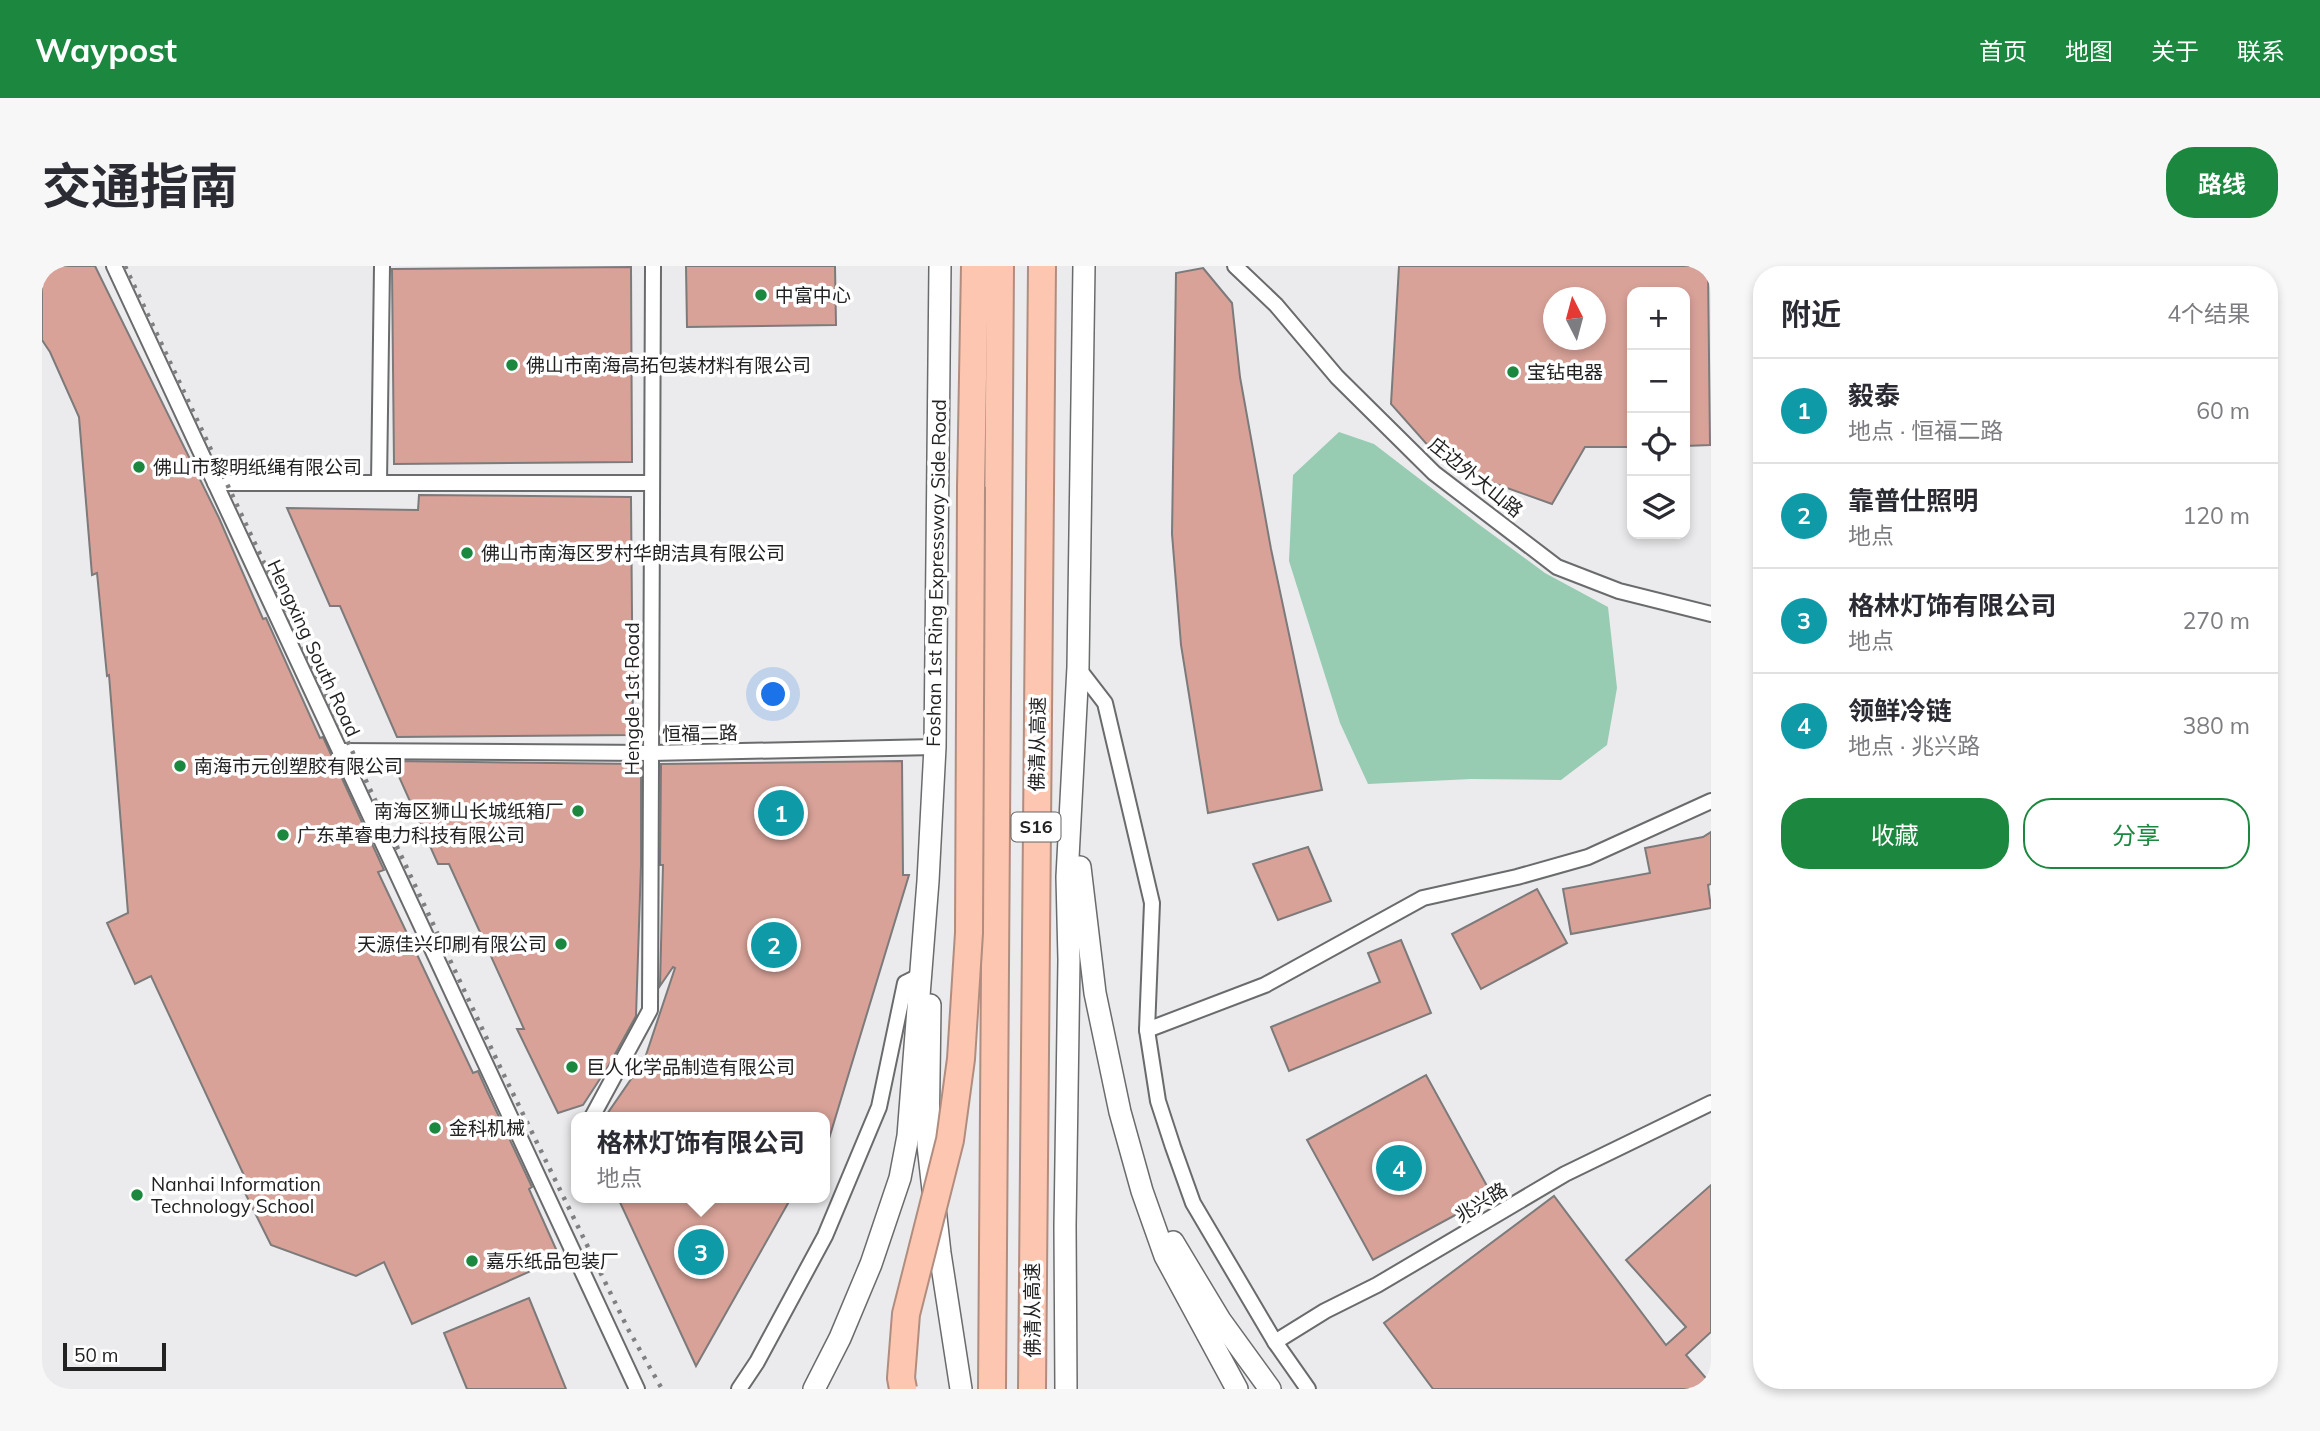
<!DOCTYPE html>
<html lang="zh">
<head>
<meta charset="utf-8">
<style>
  body { margin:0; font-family:Mulish,"Noto Sans SC",sans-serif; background:#f7f7f7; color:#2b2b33 }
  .controls { position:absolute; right:21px; top:21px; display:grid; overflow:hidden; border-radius:14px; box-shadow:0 4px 10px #0003 }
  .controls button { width:63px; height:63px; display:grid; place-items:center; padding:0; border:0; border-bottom:2px solid #e1e1e2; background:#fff; color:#2b2b33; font:35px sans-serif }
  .compass { position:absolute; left:1501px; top:21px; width:63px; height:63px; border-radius:50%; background:#fff; box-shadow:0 4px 10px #0003; rotate:354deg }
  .scale { position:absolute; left:21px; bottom:18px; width:103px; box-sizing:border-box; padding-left:7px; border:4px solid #222223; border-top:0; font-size:19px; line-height:24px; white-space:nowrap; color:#222223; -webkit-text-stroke:5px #fff; paint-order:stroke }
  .you { position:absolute; left:732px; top:429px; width:24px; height:24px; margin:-18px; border:5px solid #fff; border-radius:50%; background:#1a73e8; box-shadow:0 0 0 10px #1a73e833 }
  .badge { display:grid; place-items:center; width:46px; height:46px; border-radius:50%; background:#1c883f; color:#fff; font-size:23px; font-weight:700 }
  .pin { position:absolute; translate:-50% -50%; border:4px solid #fff; box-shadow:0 2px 7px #0006 }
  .popup { position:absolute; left:529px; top:846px; width:259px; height:91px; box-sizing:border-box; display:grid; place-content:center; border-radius:14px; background:#fff; filter:drop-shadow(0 2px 5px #0005); font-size:23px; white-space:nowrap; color:#7c7c81 }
  .popup b { font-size:26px; color:#2b2b33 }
  .popup::after { content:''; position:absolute; left:50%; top:100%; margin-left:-14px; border:14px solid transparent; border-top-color:#fff }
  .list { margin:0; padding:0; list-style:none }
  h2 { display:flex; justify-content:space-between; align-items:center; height:91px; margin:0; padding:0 28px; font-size:30px }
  h2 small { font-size:23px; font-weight:400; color:#7c7c81 }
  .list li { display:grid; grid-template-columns:46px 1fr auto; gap:21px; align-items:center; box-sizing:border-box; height:105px; padding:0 28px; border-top:2px solid #e1e1e2 }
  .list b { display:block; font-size:26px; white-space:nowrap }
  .list p { margin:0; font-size:23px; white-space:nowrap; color:#7c7c81 }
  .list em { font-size:23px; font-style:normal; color:#7c7c81 }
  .actions { display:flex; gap:14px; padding:21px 28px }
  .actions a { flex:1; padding:16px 0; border:2px solid #1c883f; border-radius:28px; text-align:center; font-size:24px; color:#1c883f }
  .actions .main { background:#1c883f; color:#fff }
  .icon { flex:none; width:38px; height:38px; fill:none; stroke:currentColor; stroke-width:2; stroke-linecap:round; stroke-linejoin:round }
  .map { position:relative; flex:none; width:1669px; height:1123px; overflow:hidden; border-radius:28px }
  header { display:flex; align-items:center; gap:42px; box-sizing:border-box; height:98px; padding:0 35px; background:#1c883f; color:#fff }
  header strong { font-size:33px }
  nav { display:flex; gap:38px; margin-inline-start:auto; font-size:24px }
  .intro { display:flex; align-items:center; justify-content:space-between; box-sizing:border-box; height:168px; padding:0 42px }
  h1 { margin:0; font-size:49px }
  .button { padding:18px 32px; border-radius:28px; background:#1c883f; color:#fff; font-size:24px; font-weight:700 }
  main { display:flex; gap:42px; padding:0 42px }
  aside { flex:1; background:#fff; border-radius:28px; box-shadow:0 4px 10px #0003 }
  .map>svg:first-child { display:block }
</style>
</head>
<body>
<header>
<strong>Waypost</strong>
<nav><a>首页</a><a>地图</a><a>关于</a><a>联系</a></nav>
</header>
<div class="intro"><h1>交通指南</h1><a class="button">路线</a></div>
<main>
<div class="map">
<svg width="1669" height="1123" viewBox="0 0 1669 1123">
  <rect width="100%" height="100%" fill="#ebebed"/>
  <path fill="#97ccb3" d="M1297,166L1332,178L1435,257L1503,307L1566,341L1575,422L1565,479L1519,514L1429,513L1326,518L1298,457L1247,295L1251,209Z"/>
  <g fill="#d8a298" stroke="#7c7a7a" stroke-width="2" fill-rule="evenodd">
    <path d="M0,0H53L177,252L221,353L224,352L278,472L281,471L342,604L336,606L431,807L436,805L444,823L490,921L487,923L518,992L370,1058L342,996L314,1010L229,979L201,923L207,920L109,710L93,718L65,657L86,647L67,409L65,410L55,307L50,309L37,151L8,86L0,74Z"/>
    <path d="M644,0H793L794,59L645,61Z"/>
    <path d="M1357,0H1666L1668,179L1643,180V26H1590V181H1543L1510,238L1440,213L1389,183L1349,138ZM1511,32H1553V74H1511Z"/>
    <path d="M589,1L590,196L352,198L350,3Z"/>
    <path d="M1161,2L1190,37L1198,111L1229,283L1280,524L1166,547L1139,379L1130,268L1134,7Z"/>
    <path d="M377,229L589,231L591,469L355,471L298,340H288L245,242L376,244Z"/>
    <path d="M350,495L599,498V599L594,750L567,799L541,839L516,847L475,763H482L407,598H396Z"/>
    <path d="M860,495L861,609H867L786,876H783V851H563L594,806L598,807L633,702L631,701L618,720L621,599H618L619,498Z"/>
    <path d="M1669,566V618L1666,619L1669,642L1529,668L1521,623L1608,607L1603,582L1661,571Z"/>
    <path d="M1266,581L1289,635L1236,654L1211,598Z"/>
    <path d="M1495,623L1525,677L1439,723L1410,668Z"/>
    <path d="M1359,674L1389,747L1247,805L1229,761L1338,716L1326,687Z"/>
    <path d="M1384,809L1450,929L1331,994L1265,874Z"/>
    <path d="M1669,919V1066L1644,1089L1669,1118V1123H1391L1342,1057L1512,930L1624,1079L1644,1061L1584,994Z"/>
    <path d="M576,932H749L654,1100Z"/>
    <path d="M487,1032L524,1123H425L402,1067Z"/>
  </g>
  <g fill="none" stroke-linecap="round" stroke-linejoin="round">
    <defs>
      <g id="street">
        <path d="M72,0L595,1123"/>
        <path d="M1193,0L1234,39L1295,111L1392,207L1515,301L1577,325L1669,348"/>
        <path d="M173,217H610"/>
        <path d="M337,217L340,0"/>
        <path d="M1036,402L1063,437L1110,637L1105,764L1116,835L1131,881L1151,937L1233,1076L1266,1123"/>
        <path d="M298,485L609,487L893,481"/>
        <path d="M1105,764L1223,719L1381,632L1475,611L1546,591L1669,535"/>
        <path d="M550,851L608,744L611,0"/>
        <path d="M1233,1076L1283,1045L1335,1019L1523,908L1669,837"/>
        <path d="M697,1123L715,1096L783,970L837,841L863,717L877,710"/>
      </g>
      <g id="secondary">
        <path d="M1038,601L1053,727L1078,846L1100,925L1123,990L1195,1123"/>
        <path d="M888,739L886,879L898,987L919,1123"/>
        <path d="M1131,976L1178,1054L1228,1123"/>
        <path d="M772,1123L798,1072L829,998L858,912L866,870L886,615L893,481L898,0"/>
        <path d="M1024,1123L1023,960L1027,694L1025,611L1036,401L1042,0"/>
      </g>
      <g id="highway">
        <path d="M929,221L933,0"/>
        <path d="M950,1123L958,0"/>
        <path d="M990,1123L1000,0"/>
      </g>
    </defs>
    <use href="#street" stroke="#6a6b6c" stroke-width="18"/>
    <use href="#secondary" stroke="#6a6b6c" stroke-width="24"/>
    <use href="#highway" stroke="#b08d7f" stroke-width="30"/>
    <use href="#street" stroke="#fff" stroke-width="14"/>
    <use href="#secondary" stroke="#fff" stroke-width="21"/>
    <use href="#highway" stroke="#fdc6b0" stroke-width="26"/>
    <path stroke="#808082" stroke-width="4.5" stroke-dasharray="3.5 7" stroke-linecap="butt" d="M83,0L459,803L586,1063L620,1123"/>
    <defs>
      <path id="highway-bridge" d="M861,1123L859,1112L864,1048L908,874L919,793L927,667L929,221"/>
    </defs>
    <use href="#highway-bridge" stroke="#b08d7f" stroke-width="30" stroke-linecap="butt"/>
    <use href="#highway-bridge" stroke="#fdc6b0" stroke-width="26"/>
  </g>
  <g fill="#1c883f" stroke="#fff" stroke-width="2.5">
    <circle cx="719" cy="29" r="7"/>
    <circle cx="470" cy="99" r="7"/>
    <circle cx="1471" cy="106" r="7"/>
    <circle cx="97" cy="201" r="7"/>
    <circle cx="425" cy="287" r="7"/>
    <circle cx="138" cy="500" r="7"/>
    <circle cx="536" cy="545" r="7"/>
    <circle cx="241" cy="569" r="7"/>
    <circle cx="519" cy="678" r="7"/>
    <circle cx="530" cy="801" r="7"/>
    <circle cx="393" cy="862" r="7"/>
    <circle cx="95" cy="929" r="7"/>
    <circle cx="430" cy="995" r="7"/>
  </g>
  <g text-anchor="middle" stroke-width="7" stroke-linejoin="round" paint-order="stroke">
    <rect fill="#fff" stroke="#646465" stroke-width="2" x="969.5" y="546.5" width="49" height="29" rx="5"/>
    <g font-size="18" font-weight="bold" fill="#222223">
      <text x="994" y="567">S16</text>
    </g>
    <g font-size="19" fill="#222223" stroke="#fff" text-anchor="start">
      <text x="733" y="36">中富中心</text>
      <text x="484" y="106">佛山市南海高拓包装材料有限公司</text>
      <text x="1485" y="113">宝钻电器</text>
      <text x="111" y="208">佛山市黎明纸绳有限公司</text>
      <text x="439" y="294">佛山市南海区罗村华朗洁具有限公司</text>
      <text x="152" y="507">南海市元创塑胶有限公司</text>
      <text x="522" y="552" text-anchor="end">南海区狮山长城纸箱厂</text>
      <text x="255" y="576">广东革睿电力科技有限公司</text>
      <text x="505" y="685" text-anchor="end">天源佳兴印刷有限公司</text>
      <text x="544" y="808">巨人化学品制造有限公司</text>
      <text x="407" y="869">金科机械</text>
      <text x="109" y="925">Nanhai Information<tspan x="109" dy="22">Technology School</tspan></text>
      <text x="444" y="1002">嘉乐纸品包装厂</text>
    </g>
    <g font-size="19" fill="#222223" stroke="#fff">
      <text transform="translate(1434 211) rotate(39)" y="7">庄边外大山路</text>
      <text transform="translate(894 307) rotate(-89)" y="7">Foshan 1st Ring Expressway Side Road</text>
      <text transform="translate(272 382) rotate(65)" y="7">Hengxing South Road</text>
      <text transform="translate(590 433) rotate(-90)" y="7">Hengde 1st Road</text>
      <text transform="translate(658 467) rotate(-1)" y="7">恒福二路</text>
      <text transform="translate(995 478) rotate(-89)" y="7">佛清从高速</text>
      <text transform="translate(1439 936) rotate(-31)" y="7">兆兴路</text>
      <text transform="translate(990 1044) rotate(-90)" y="7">佛清从高速</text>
    </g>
  </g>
</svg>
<div class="controls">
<button>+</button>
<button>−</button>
<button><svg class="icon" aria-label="locate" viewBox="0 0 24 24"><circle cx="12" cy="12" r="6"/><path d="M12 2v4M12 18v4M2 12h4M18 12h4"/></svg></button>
<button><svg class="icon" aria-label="layers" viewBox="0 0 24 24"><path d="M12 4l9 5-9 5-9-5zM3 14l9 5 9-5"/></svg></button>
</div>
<svg class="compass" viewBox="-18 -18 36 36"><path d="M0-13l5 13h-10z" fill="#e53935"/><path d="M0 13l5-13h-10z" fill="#7c7c81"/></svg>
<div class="scale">50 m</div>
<div class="you"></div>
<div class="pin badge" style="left:739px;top:547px;background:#0f9aa8">1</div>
<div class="pin badge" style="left:732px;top:679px;background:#0f9aa8">2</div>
<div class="pin badge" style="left:659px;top:986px;background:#0f9aa8">3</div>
<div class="popup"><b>格林灯饰有限公司</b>地点</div>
<div class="pin badge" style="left:1357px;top:902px;background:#0f9aa8">4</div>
</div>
<aside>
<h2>附近<small>4个结果</small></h2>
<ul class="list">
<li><span class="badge" style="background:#0f9aa8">1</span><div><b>毅泰</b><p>地点 · 恒福二路</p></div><em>60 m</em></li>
<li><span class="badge" style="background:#0f9aa8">2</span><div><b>靠普仕照明</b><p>地点</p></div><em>120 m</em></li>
<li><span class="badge" style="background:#0f9aa8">3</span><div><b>格林灯饰有限公司</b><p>地点</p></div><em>270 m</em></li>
<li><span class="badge" style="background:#0f9aa8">4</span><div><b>领鲜冷链</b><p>地点 · 兆兴路</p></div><em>380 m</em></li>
</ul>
<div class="actions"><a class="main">收藏</a><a>分享</a></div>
</aside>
</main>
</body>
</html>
